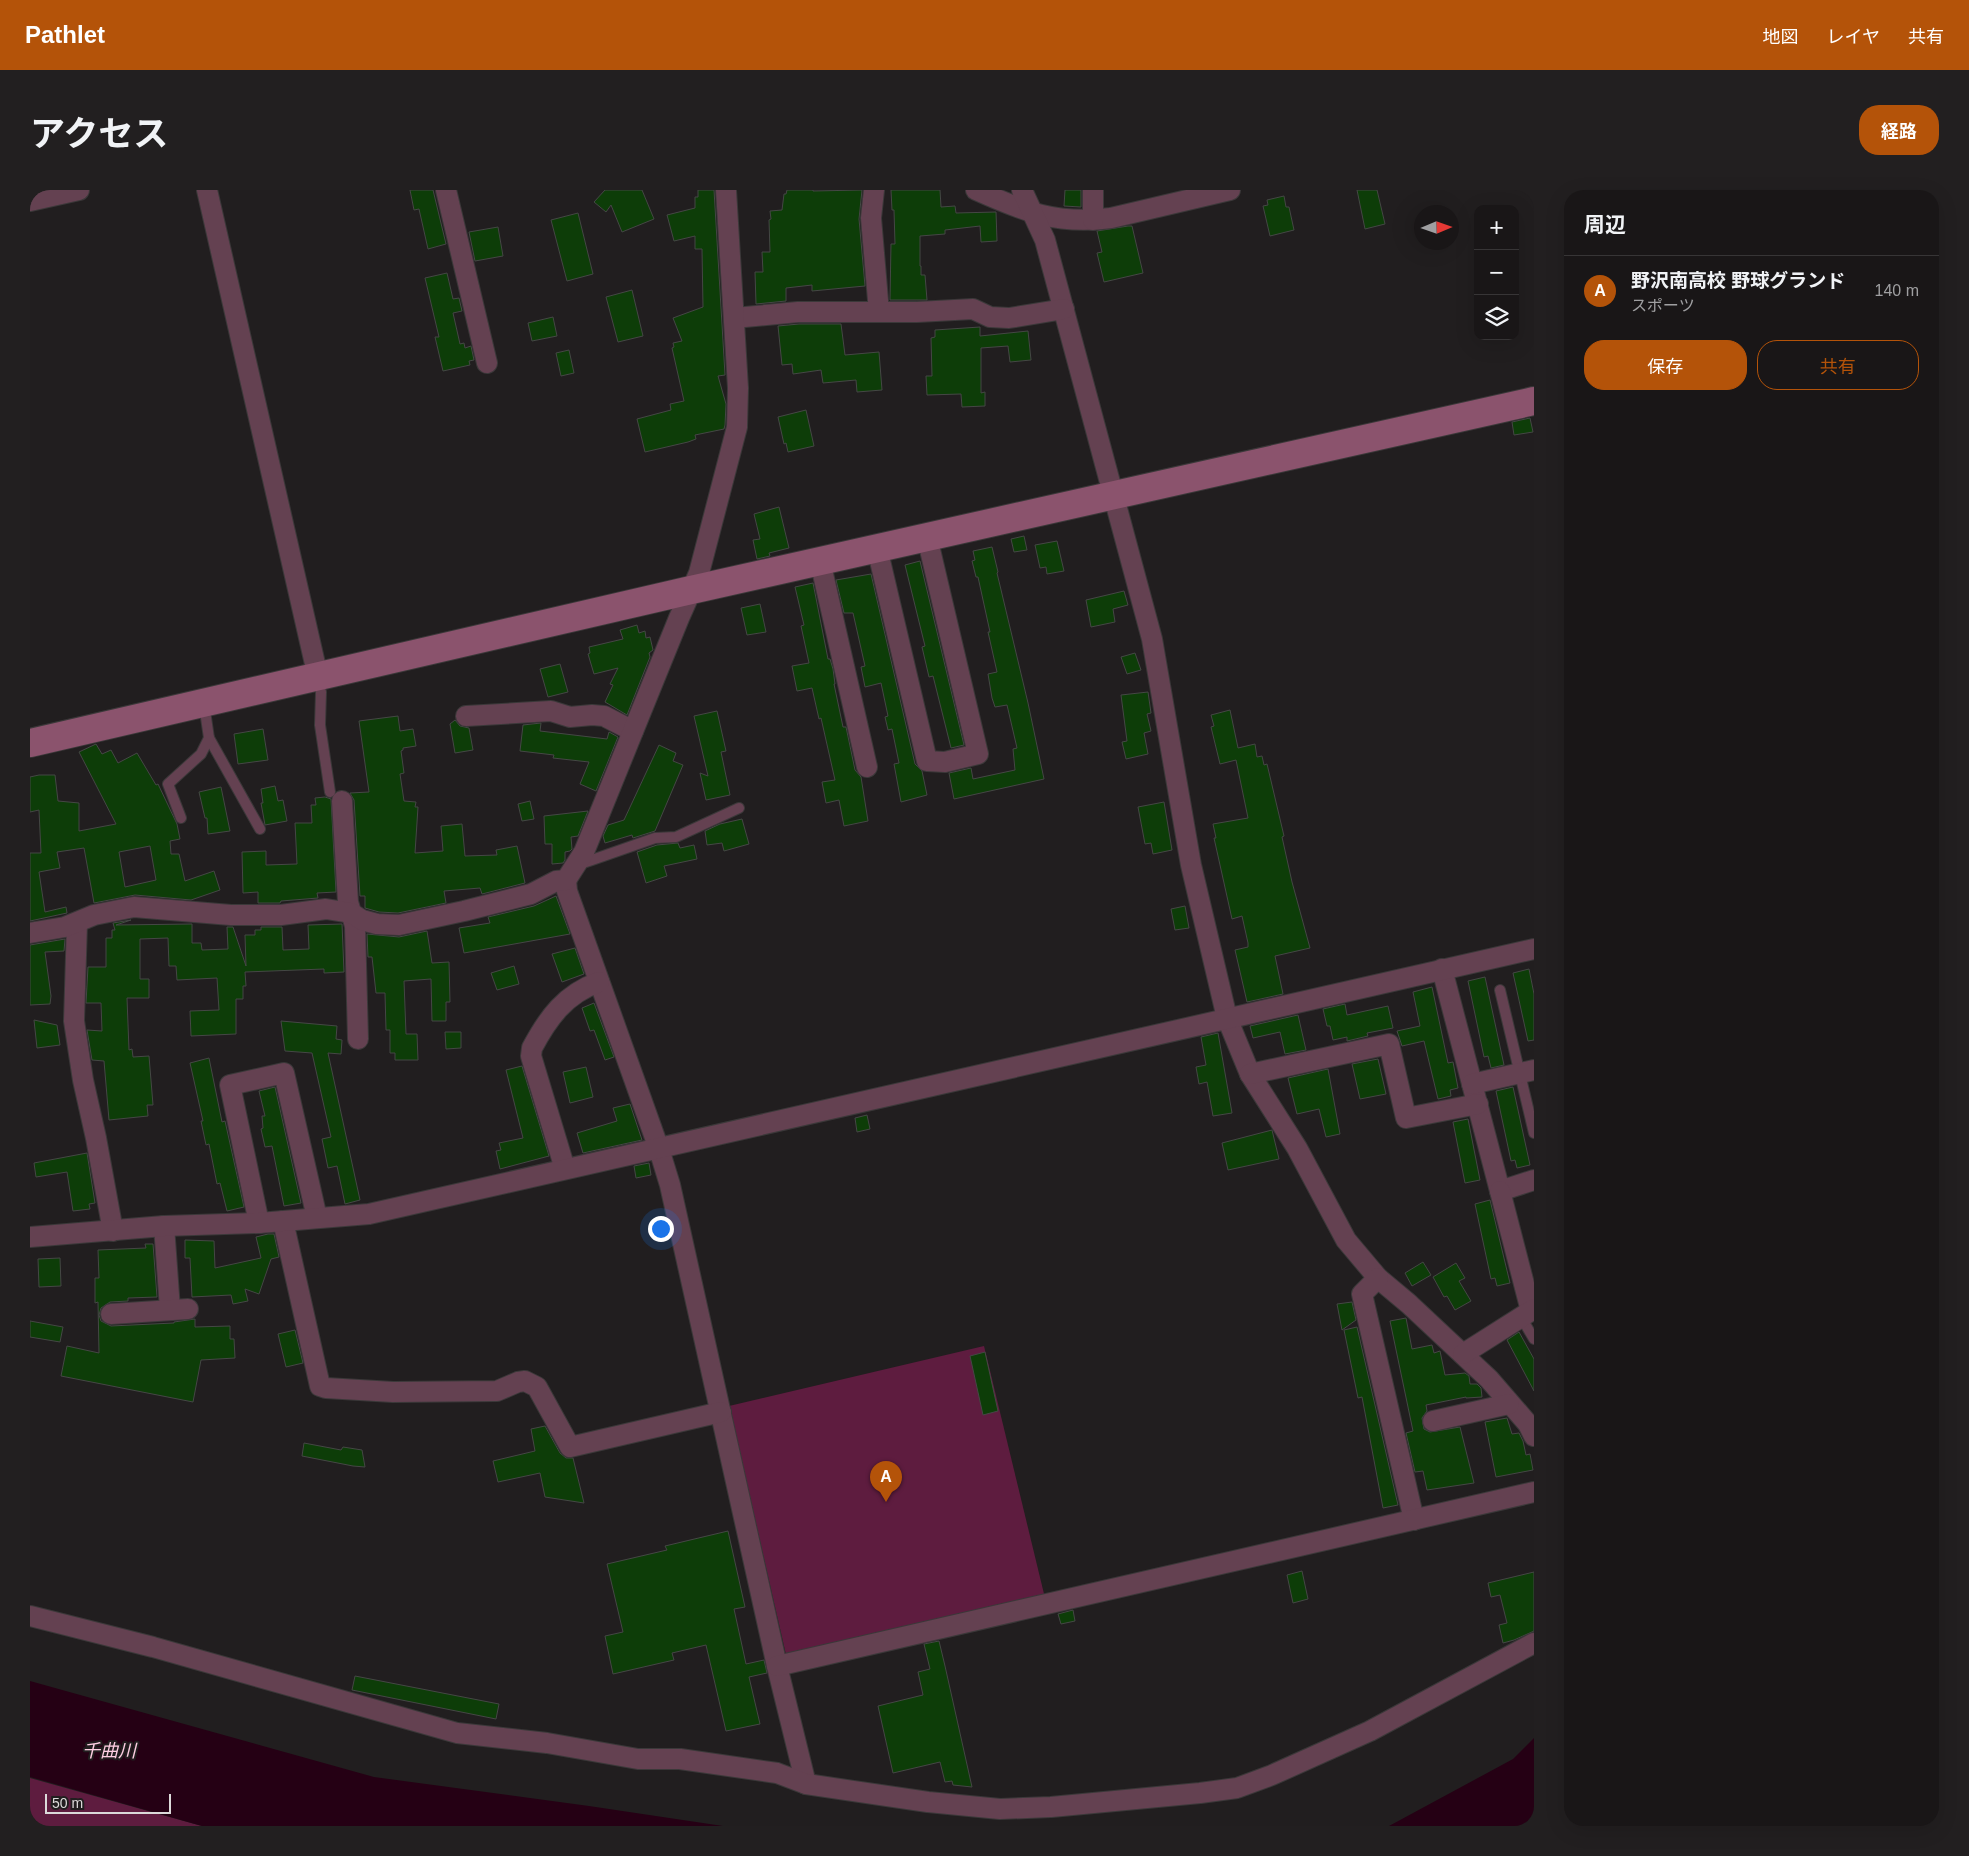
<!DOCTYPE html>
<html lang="ja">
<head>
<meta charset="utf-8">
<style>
  body { margin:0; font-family:Helvetica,"Noto Sans JP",sans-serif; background:#221f20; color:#f1f3f6 }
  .controls { position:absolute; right:15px; top:15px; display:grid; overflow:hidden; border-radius:10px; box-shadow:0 5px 20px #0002 }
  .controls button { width:45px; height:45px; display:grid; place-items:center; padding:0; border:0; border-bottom:1px solid #373536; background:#191617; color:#f1f3f6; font:25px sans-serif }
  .compass { position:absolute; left:1384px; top:15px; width:45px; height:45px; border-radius:50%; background:#191617; box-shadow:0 5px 20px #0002; rotate:88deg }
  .scale { position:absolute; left:15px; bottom:12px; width:126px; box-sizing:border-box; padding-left:5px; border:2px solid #dcdada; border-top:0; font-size:14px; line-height:18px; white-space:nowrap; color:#dcdada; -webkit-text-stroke:4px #211e1f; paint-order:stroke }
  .you { position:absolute; left:630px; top:1038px; width:18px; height:18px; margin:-12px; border:4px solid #fff; border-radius:50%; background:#1a73e8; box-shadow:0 0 0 8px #1a73e833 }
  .badge { display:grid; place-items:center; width:32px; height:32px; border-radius:50%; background:#b45309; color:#fff; font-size:16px; font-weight:700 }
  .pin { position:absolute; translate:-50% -41px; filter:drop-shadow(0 1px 2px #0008) }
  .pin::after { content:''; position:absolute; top:26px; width:18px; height:15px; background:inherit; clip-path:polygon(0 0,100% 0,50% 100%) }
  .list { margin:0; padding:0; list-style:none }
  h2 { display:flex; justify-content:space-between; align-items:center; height:65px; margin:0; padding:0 20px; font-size:21px }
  h2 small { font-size:16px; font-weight:400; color:#9f9fa1 }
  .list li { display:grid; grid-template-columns:32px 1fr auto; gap:15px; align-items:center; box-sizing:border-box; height:70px; padding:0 20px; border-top:1px solid #373536 }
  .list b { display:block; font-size:19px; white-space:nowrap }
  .list p { margin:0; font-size:16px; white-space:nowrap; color:#9f9fa1 }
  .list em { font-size:16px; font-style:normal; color:#9f9fa1 }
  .actions { display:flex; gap:10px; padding:15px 20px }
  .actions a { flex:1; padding:11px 0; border:1px solid #b45309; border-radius:20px; text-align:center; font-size:18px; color:#b45309 }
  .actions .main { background:#b45309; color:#fff }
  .icon { flex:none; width:28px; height:28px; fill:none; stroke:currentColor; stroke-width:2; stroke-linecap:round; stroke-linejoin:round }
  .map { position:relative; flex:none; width:1504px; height:1636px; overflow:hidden; border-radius:20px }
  header { display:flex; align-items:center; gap:30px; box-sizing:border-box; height:70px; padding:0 25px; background:#b45309; color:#fff }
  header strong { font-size:24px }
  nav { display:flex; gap:28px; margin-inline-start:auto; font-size:18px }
  .intro { display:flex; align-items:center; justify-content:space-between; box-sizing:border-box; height:120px; padding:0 30px }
  h1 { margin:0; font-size:35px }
  .button { padding:12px 22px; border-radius:20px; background:#b45309; color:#fff; font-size:18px; font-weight:700 }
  main { display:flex; gap:30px; padding:0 30px }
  aside { flex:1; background:#191617; border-radius:20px; box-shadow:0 5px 20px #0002 }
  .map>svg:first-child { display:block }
</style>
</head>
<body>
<header>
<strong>Pathlet</strong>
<nav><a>地図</a><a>レイヤ</a><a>共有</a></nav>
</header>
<div class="intro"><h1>アクセス</h1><a class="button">経路</a></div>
<main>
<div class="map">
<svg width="1504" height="1636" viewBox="0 0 1504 1636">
  <rect width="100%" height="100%" fill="#211e1f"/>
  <g fill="#5e1c3f">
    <path d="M954,1156L1015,1408L757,1469L699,1216Z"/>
    <path d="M0,1588L161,1633L172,1636H0Z"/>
  </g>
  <g fill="#250014">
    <path d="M0,1491L344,1587L559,1616L693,1636H172L0,1587Z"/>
    <path d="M1504,1548V1636H1359L1483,1569Z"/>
  </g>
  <g fill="#0d3d08" stroke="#454745" fill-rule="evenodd">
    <path d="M380,0H403L416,54L398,59L389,19L384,20Z"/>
    <path d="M575,0H612L624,29L592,42L581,15L576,22L564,12Z"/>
    <path d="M668,0H684L695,185L688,186L696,214L695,235L694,239L665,245L666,249L658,252L615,262L607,229L641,220L640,214L654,211L642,158L644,157L643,153L652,151L643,128L673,117L672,59H665V46L644,51L637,25L665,18V7H668Z"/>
    <path d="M757,0H783V1L832,0L829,29L835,96L782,101V95L756,98V111L726,114L725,82H733L732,62H740L739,30L741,29L740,21L752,20L754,4H756Z"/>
    <path d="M861,0H910L911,17L925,16L926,23L966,22L967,51L951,52L950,36L915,40V44L890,46V76H891V85H895L897,110H860L861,54H865L864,20H862Z"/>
    <path d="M1035,0H1051V17L1034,16Z"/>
    <path d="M1327,0H1347L1355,34L1335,39Z"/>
    <path d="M1254,6L1256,17H1259L1264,40L1240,46L1233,16L1238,15L1237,10Z"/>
    <path d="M548,23L563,84L537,91L521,30Z"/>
    <path d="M1098,36H1102L1113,83L1074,92L1067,63L1072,62L1067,41Z"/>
    <path d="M468,37L473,66L445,71L439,42Z"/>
    <path d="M417,83L423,109L429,108L432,121L423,123L430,154L434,153L435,158L441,156L444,170L439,171L440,175L413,181L405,147H409L395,88Z"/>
    <path d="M602,100L613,146L588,152L576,107Z"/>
    <path d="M523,127L527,146L502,151L498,133Z"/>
    <path d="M769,134H811L815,165L849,162L852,200L827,202L826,190L793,193L791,180L763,184L762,174L752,175L748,136Z"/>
    <path d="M950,137V146L998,141L1001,170L980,172L978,156L951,158V203L955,202V216L932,217L931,204L897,205L896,186H902L901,148L905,147V140Z"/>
    <path d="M539,160L544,183L531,186L526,163Z"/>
    <path d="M776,220L784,256L758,262L756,253L754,254L748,227Z"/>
    <path d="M1500,228L1503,242L1484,245L1482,232Z"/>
    <path d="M749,317L759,358L739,363L740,366L727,369L723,350L730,349L724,324Z"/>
    <path d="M994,346L997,360L984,362L981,349Z"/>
    <path d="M1027,351L1034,381L1017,384L1016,377L1010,378L1005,355Z"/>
    <path d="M962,357L968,382L967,383L998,513L1014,589L924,609L919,583L941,578L943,589L985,580L983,559L987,558L977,515L965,517L962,508L958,484L967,482L958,442H960L948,387H946L942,371L945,370L943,361Z"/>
    <path d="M890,371L934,555L921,558L903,486L899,487L892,457L895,456L875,375Z"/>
    <path d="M841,384L885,574L892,581L897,605L871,612L864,574L869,573L862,539L858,540L855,527L858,526L851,493L835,497L831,477L835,476L823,423H814L806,390Z"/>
    <path d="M783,393L798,469H800L803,479L805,494H804L813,537H816L825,580L831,587L838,631L814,636L809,610L796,613L792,592L805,590L791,528L789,529L782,498L767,501L762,476L779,473L771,436L774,435L765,397Z"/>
    <path d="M1094,401L1098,415L1083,419L1085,432L1061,437L1056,410Z"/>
    <path d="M730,414L736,442L717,445L711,418Z"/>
    <path d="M607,435L609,443L615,441L616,448L620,447L623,460L619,463L620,467L597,525L575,512L583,495L580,494L588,478L564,484L558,464L560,463L559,457L593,449L590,440Z"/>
    <path d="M1105,463L1111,480L1097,484L1091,467Z"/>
    <path d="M530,474L538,502L518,507L510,479Z"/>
    <path d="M1118,502L1121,523L1117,524L1121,541L1114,543L1118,564L1096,569L1092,552L1097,551L1091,505Z"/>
    <path d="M1200,520L1208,558L1225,554L1227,567L1232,566L1234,575L1237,574L1254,646L1252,647L1262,692L1280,758L1245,766L1253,804L1217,812L1205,760L1218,757V753L1212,726L1202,729L1184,648H1186L1183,634L1218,628L1206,570L1190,574L1181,537L1184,536L1181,525Z"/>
    <path d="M687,521L696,561L691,562L700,605L676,610L670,583L678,586L664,526Z"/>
    <path d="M368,526L370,541L383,539L386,556L373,558V560L371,561L374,583L370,584L374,611L386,612L385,617H388L385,663L413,661L411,636L432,634L435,666L467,665L466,660L487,656L495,693L452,704L450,698L414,701L416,713L368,723L349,722L335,718V706H330L324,610L320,603L339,602L329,531Z"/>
    <path d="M425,530L430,536L439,538L443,560L425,563L420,534Z"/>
    <path d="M511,533L510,541L577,549L579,542L588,547L566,601L550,594L559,572L523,568L524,565L490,561L493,535Z"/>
    <path d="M233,539L238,570L208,574L204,544Z"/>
    <path d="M66,554L72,564L81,560L88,573L107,563L126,595L128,594L147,634L150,649L140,651L141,664H149L155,691L184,681L190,700L161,710L105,705L64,713L54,658L27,662L30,678L9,682L15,722L36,717L37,723L0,731V663H11L9,620L0,622V587L9,585H25L28,611L49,613V641L86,634L49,562ZM120,656L126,690L95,697L89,662Z"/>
    <path d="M629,555L646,563L643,571L653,575L625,641L603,648L602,645L575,653L573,646L578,635L594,630Z"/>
    <path d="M245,596L248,611L253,610L257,631L235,635L231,613H233L231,599Z"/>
    <path d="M191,597L200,641L178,644L177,628H175L169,602Z"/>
    <path d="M295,607L301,609L306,702L287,703L288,708L251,711L250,713H228V702L213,703L212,662L236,661V675L267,674L265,633H282L281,615H286L285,608Z"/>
    <path d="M500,611L504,629L492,631L488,614Z"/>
    <path d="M1134,612L1142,660L1123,664L1121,653L1115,654L1108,617Z"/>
    <path d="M558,621L548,646L541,647L542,659L540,661L535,662V670L533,673L522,674V654H515L514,626Z"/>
    <path d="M712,629L719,654L694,661L692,653L677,655L675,641L690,634Z"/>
    <path d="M648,653L650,658L664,655L667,669L634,676L637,686L616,693L607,662L627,655Z"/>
    <path d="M526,706L540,744L434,763L429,738L460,733L458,727L504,716Z"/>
    <path d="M1155,716L1159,738L1145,740L1141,719Z"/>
    <path d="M101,730L86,735L162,734V753H171L172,760L198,759L197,737H203L216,776L215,745H225V740H231V737H252L253,760L279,759L278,735L312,734L314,782L294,783V779L215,782L216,796H213V809H206V844L161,846L160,821L189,820L187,788L147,790L146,776H139L138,748L110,749V789H119V808H97L99,860L102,859L103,867L119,866L123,915H117L118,926L79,930L74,871L62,870L57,840L72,841L71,813H56L58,777H76V748H82V740H85L83,733Z"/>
    <path d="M397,741L402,773L419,772L420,812H416V831H402L401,789L374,791L376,844H387L388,870H365V863H360V840H356L355,803H346L342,767H338L337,744L369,747Z"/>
    <path d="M35,749L34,761L15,762L21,806L20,814L0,815V755Z"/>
    <path d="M545,758L554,784L532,792L522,764Z"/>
    <path d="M484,776L489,794L467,800L461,783Z"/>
    <path d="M1499,779L1504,804V850L1498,851L1483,783Z"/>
    <path d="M1455,787L1474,875L1461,878L1458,866L1454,867L1438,791Z"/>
    <path d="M1402,797L1418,873L1423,872L1428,898L1420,900L1421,906L1408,909L1394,851L1372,856L1367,841L1390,836L1383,802Z"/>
    <path d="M564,813L584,867L575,870L564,840L560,841L552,818Z"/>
    <path d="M1315,814L1317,825L1358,816L1363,838L1337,843L1338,846L1317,851V847L1303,850L1300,836H1297L1293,819Z"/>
    <path d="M1268,825L1276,860L1255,864L1250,842L1223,848L1220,836Z"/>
    <path d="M4,830L27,835L30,855L7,858Z"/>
    <path d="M251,831L307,836L306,849L312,850L311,864L298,863L330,1010L315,1014L307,976L298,978L292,949L301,947L282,863L255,861Z"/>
    <path d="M415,842H431V858L416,859Z"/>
    <path d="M1188,843L1202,923L1183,926L1177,892L1169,894L1166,877L1176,875L1171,847Z"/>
    <path d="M179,868L192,932L195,931L214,1017L197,1021L190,993L187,994L179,954L176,955L171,931H173L160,873Z"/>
    <path d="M1348,869L1356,904L1330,909L1322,874Z"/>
    <path d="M492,876L519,966L470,979L466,961L471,960L469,953L493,948L476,880Z"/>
    <path d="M556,877L563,907L540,913L533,882Z"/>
    <path d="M1298,879L1310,944L1296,947L1289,919L1267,924L1258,888Z"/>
    <path d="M245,897L271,1013L254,1016L242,956L235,957L231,939L233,938L232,926H235L229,901Z"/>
    <path d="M1483,897L1500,975L1487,978L1485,970L1481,971L1466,901Z"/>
    <path d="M600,914L612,950L553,963L547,943L587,931L583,918Z"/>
    <path d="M837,925L840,939L827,942L825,928Z"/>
    <path d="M1438,929L1450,990L1435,993L1423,932Z"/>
    <path d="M1242,940L1249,969L1198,980L1192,953Z"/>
    <path d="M57,963L65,1013L59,1014L60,1019L43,1021L37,982L6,987L4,973Z"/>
    <path d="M619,973L621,985L606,988L604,976Z"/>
    <path d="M1460,1010L1480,1093L1467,1096L1465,1088L1461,1089L1445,1014Z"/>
    <path d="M238,1044H244L249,1067L241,1069L229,1104L215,1099L218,1111L203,1114L201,1105L162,1107L160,1068H155V1050L184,1051L185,1078L231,1068L226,1047Z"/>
    <path d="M115,1054H123L127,1107L98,1108V1111L80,1112L71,1118L69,1125L71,1131L81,1136L144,1133V1132L165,1129V1137L200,1136V1149H204L205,1168L171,1170L163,1212L31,1186L37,1156L69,1163L68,1112L65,1113V1088H69L68,1060L116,1058Z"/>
    <path d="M30,1068L31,1096L9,1097L8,1069Z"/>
    <path d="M1393,1072L1401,1085L1382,1096L1375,1083Z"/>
    <path d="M1426,1073L1435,1088L1429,1091L1441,1111L1425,1120L1417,1106L1414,1107L1403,1087Z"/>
    <path d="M1322,1112L1326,1130L1312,1140L1307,1114Z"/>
    <path d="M1376,1128L1382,1159L1402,1155L1404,1163L1410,1161L1415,1185L1435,1183L1439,1186L1440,1194H1447L1451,1198L1452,1207L1436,1208V1207L1396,1215L1397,1221L1392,1228L1394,1239L1400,1242L1430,1237L1444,1293L1397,1300L1393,1281L1385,1282L1376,1243L1383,1241L1360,1131Z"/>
    <path d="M0,1131L33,1137L30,1152L0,1147Z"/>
    <path d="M1327,1137L1368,1315L1353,1318L1332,1207L1328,1208L1314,1140Z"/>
    <path d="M265,1140L273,1173L256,1177L248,1144Z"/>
    <path d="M1489,1142L1504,1169V1201L1477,1150Z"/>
    <path d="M955,1162L968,1221L953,1225L940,1166Z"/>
    <path d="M1477,1228L1482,1244L1489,1243L1493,1251L1496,1265L1500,1264L1503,1280L1466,1287L1455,1232Z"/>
    <path d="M515,1236L530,1263L536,1268H543L554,1313L515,1307L510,1283L468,1292L463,1271L505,1261L501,1239Z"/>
    <path d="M274,1253L311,1260L313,1257L332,1260L335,1277L323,1276L272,1266Z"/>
    <path d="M698,1341L715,1417L704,1419L716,1474L734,1470L737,1483L719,1487L730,1534L696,1541L676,1455L642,1463L644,1470L583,1484L575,1446L593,1442L577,1374L637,1360L635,1356Z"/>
    <path d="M1272,1381L1278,1409L1263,1413L1257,1385Z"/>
    <path d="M1504,1382V1441L1484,1450L1473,1453L1469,1435L1477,1433L1470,1405L1461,1407L1458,1393Z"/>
    <path d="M1043,1420L1045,1431L1031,1434L1028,1424Z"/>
    <path d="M909,1451L915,1476L942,1597L923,1595L922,1591L915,1592L910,1572L863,1583L848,1516L893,1505L888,1482L900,1479L894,1454Z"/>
    <path d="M325,1486L469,1514L466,1529L322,1500Z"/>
  </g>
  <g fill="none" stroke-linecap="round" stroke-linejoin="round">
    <defs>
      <g id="lane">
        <path d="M288,488L291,502L290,535L300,602"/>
        <path d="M179,548L230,639"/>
        <path d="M151,628L138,594L171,564L179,548L174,514"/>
        <path d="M549,670L556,672L562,670L625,648L646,647L709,618"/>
        <path d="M1470,800L1504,943"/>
        <path d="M1491,1127L1504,1149"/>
      </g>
      <g id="street">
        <path d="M177,0L288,487"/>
        <path d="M416,0L457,173"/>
        <path d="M844,0L841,28L849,122"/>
        <path d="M946,0C995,22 1027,35 1081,28L1200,0"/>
        <path d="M992,0L1015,50L1122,449L1161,675L1197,828L1220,884L1267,958L1316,1050L1348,1088L1379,1114L1459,1189L1498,1234L1504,1246"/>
        <path d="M0,11L49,0"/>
        <path d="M1063,30V0"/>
        <path d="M704,128L768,122H887L943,119L960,127L979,128L1034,119"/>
        <path d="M847,358L897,571L915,572L948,564L897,347"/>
        <path d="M790,371L837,577"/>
        <path d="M436,526L521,521L540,527L562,525L574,526L603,541"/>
        <path d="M312,611L318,712L325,736L328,849"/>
        <path d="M536,690L537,701L629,959L640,995L747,1476L776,1594"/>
        <path d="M47,733L44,831L53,890L66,948L83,1041"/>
        <path d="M0,743L35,737L64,725L104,717L201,725H251L296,719L321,723L332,730L347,734L369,735L434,721L501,704L526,691L536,690L554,662L649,428L669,383L707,237L708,198L696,0"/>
        <path d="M1412,779L1470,1001L1504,990"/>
        <path d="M1220,884L1359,854L1376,928L1448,914"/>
        <path d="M1442,894L1504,880"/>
        <path d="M535,979L501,866L502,858C518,828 535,804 569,792"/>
        <path d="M1470,1001L1501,1121"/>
        <path d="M253,1031L290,1196L296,1198L363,1202L467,1201L488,1192L495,1191L507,1197L540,1257L691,1222"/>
        <path d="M229,1033L200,895L254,883L287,1028"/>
        <path d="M134,1036L140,1119"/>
        <path d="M0,1047L134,1036L229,1033L339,1024L1504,759"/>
        <path d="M1348,1088L1332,1104L1384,1330"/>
        <path d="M81,1124L158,1119"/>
        <path d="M1433,1164L1504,1119"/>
        <path d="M1403,1231L1479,1214"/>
        <path d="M0,1426L123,1457L427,1543L517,1553L608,1569H650L747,1583L776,1594L898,1612L970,1619L1021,1617L1170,1603L1207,1598L1242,1585L1340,1541L1504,1453"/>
        <path d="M747,1476L1504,1302"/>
      </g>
      <path id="secondary" d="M0,553L661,400L1504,211"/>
    </defs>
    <use href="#lane" stroke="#3b3839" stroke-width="12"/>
    <use href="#street" stroke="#3b3839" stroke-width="22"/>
    <use href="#secondary" stroke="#3b3839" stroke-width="30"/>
    <use href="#lane" stroke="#644151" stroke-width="10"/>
    <use href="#street" stroke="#644151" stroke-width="20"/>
    <use href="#secondary" stroke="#8b536d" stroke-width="28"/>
  </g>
  <g text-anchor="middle" stroke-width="4" stroke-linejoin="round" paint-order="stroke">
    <g font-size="18" font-style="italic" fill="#fdcee2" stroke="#211e1f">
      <text x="79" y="1567">千曲川</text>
    </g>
  </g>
</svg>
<div class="controls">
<button>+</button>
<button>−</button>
<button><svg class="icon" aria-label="layers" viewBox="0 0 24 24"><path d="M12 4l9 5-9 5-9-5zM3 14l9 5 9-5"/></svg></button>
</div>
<svg class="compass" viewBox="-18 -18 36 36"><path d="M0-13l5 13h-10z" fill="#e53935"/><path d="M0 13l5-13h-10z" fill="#9f9fa1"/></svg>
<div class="scale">50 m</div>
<div class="you"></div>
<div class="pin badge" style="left:856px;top:1312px">A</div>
</div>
<aside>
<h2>周辺<small></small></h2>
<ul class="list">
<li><span class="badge">A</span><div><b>野沢南高校 野球グランド</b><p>スポーツ</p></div><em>140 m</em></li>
</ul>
<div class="actions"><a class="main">保存</a><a>共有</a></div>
</aside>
</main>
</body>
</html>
